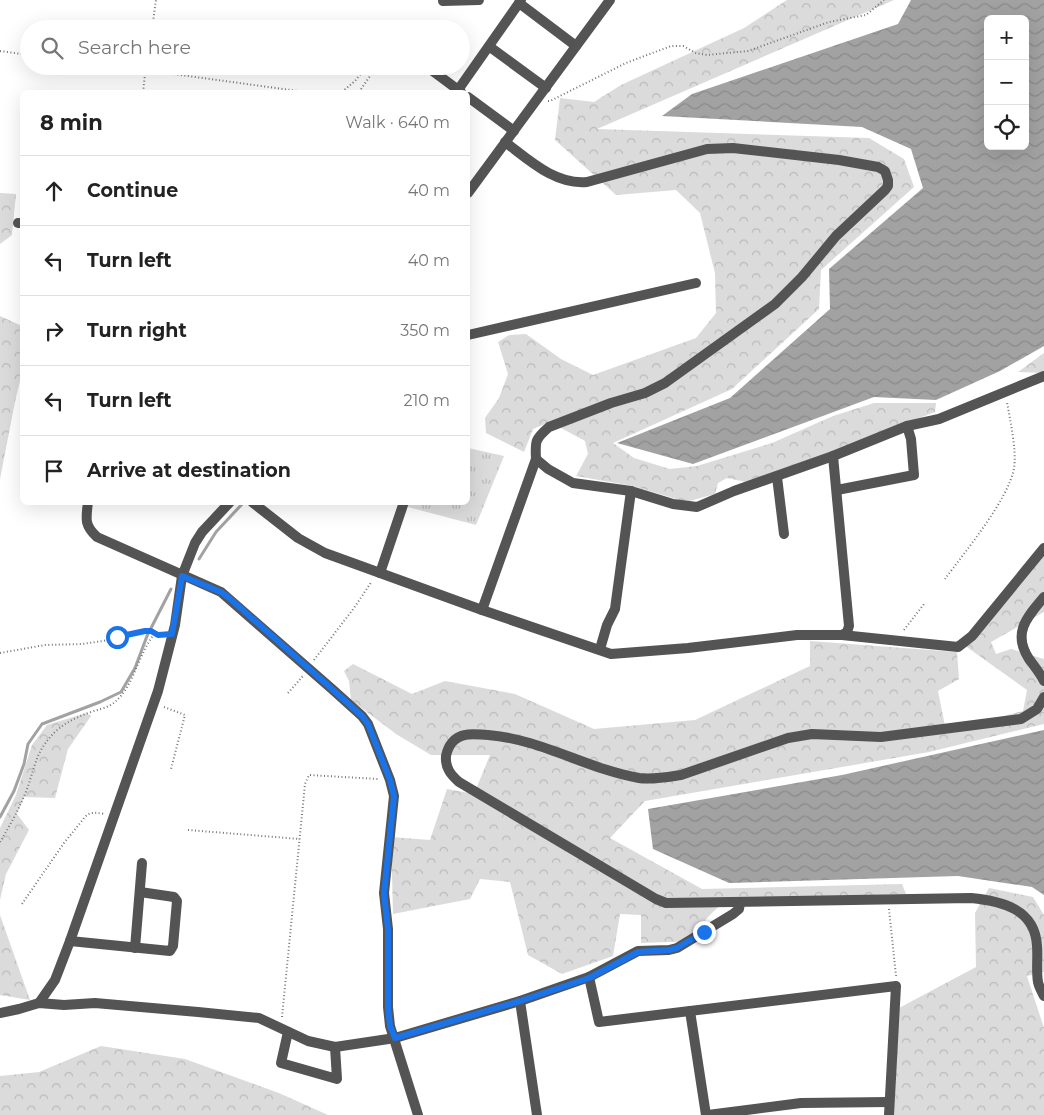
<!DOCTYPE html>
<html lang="en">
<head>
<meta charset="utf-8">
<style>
  body { margin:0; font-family:Montserrat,sans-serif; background:#f2f2f2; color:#222 }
  .controls { position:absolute; right:15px; top:15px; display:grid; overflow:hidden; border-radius:8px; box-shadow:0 5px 20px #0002 }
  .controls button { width:45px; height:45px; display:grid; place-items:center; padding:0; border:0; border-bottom:1px solid #e0e0e0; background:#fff; color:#222; font:25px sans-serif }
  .stop { position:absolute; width:15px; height:15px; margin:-11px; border:4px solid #1a73e8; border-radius:50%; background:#fff }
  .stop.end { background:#1a73e8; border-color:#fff; box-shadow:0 1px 5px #0008 }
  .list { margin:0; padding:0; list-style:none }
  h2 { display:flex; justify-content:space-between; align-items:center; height:65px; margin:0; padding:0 20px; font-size:21px }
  h2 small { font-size:16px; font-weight:400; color:#767676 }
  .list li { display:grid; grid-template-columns:32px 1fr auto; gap:15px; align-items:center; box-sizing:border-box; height:70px; padding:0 20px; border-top:1px solid #e0e0e0 }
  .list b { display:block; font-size:19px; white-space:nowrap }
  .list em { font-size:16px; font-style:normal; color:#767676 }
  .icon { flex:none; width:28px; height:28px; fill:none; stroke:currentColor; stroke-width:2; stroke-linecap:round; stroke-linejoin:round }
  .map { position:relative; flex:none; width:1044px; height:1115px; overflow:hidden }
  .search { position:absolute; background:#fff; box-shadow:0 5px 20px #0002; left:20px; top:20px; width:450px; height:55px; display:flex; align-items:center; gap:12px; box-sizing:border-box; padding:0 18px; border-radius:28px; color:#767676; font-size:19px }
  .panel { position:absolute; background:#fff; box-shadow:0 5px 20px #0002; left:20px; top:90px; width:450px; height:415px; border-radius:8px }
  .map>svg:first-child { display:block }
</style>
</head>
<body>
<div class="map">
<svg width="1044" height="1115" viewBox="0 0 1044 1115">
  <defs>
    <pattern id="grass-tufts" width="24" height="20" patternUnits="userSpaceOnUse" patternTransform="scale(1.25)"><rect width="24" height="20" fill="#dbdbdb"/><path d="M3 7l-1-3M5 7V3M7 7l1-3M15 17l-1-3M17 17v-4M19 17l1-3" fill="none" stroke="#bababa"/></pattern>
    <pattern id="forest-crowns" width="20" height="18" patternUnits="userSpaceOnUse" patternTransform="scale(1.25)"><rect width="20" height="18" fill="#dbdbdb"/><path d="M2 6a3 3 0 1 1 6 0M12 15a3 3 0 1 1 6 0" fill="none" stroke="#bababa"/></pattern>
    <pattern id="water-waves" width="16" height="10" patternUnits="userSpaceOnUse" patternTransform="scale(1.25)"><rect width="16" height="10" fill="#a2a2a2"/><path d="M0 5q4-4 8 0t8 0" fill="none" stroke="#8a8a8a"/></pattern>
  </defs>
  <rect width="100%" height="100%" fill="#fff"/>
  <path fill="url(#grass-tufts)" d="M468,448L504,456L476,525L404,506L405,503L468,502Z"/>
  <g fill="url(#forest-crowns)">
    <path d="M787,0H894L597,129L869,138L904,159L914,187L821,270L819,309L732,389L613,443L634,458L670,469L697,466L772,443L833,416L874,403H936L935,412L831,452L746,482L727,478L718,483L715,494L686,502L633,486L576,476L588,454L585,441L550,422L533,429L524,452L486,433L485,418L499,398L508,374L498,342L509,335L526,334L561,359L593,375L696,338L716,313L715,273L700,213L676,190L616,195L555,140L560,98L594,102L621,85L744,28Z"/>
    <path d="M0,193L16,194L12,235L0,244Z"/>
    <path d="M0,316L22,326V373L16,397L0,479Z"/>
    <path d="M1044,353V373L1018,372Z"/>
    <path d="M1044,554V612L991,642L996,654L1011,649L1044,659V724L929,752L645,801L610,838L702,889L902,884L906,894L726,899L706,919L698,941L641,943V915L620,914L613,956L562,974L528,955L510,882L480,879L470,899L393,914L391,837L430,840L447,789L474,794L490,755H431L396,734L351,700L349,681L344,671L353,664L412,694L445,681L515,694L594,729L695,720L810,666V641L957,652L959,679L938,691L946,731L1023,711L1027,690L964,645Z"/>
    <path d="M86,713L91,716L68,749L55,798L24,797L17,814L29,830L6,874L0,900V828L16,795L32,745L47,725Z"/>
    <path d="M989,888L1033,897L1044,915V972L1027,976L1044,1028V1115H893L899,1008L976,967L975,913Z"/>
    <path d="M0,915L30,1000L0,995Z"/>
    <path d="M101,1046L185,1059L279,1093L328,1115H0V1076L39,1072Z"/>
  </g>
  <g fill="url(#water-waves)" fill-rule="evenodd">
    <path d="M911,0H1044V346L1000,371L936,400L874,397L693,464L617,443L730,398L830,309L829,269L923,188L911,149L862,127L662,116L692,94L898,24ZM988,19H1025V146H988Z"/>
    <path d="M1044,730V895L1032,887L958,876L729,883L653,849L648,809L842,775Z"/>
  </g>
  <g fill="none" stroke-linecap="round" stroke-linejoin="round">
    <g stroke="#a2a2a2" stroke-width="3">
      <path d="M199,559L216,532L244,502"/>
      <path d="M0,817L14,791L24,764L28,744L42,724L100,702L121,692L135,668L147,636L171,589"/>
    </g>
    <g stroke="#767676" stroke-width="2" stroke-dasharray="1 2.5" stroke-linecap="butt">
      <path d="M152,29L156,0"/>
      <path d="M0,51L29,55"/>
      <path d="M115,66L305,92"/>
      <path d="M143,92L146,66"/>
      <path d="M342,92L355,81L367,66"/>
      <path d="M359,92L377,66"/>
      <path d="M548,101H550L626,63L671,46H683L696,53L707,55L748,51L829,22L866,15L884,0"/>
      <path d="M945,579C964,553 1009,499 1014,468C1017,451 1010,420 1007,402"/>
      <path d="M904,630L924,604"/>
      <path d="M0,653L45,645L82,644L103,641L145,631L162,634"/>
      <path d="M314,660L354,608L372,581"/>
      <path d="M288,693L303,676"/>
      <path d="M164,707L185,715L171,769"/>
      <path d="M188,830L300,839"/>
      <path d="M0,842C9,827 18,811 25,794C32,778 34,760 44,745C57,726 73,718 94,711C101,709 109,707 115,702C135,684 138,654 155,633"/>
      <path d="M22,904L64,843L85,817C90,811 97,813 105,814"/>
      <path d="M889,909L896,976"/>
      <path d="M282,1017L305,784L309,775L378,779"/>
    </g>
    <path stroke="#545454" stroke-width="10" d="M380,573L404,502"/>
    <g stroke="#545454" stroke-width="10">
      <path d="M521,0L519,3L576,46"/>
      <path d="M443,1L479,0"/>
      <path d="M490,47L546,88"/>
      <path d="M426,66L461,92"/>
      <path d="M458,90L519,3"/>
      <path d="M468,97L514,131"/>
      <path d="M505,142C529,160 555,185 587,182L707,149L733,148L839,160L878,167L885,171L888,180V186L885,190L836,236L802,277L775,304L665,383L645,393L611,403L549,427C535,439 535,441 536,459L548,469L573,483L631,491L673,504L697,507L734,491L833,456L907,426L939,419L1044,376"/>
      <path d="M468,193L610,0"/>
      <path d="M18,223H22"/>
      <path d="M468,335L696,283"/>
      <path d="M833,456L849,626L847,632L842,635"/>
      <path d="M777,477L784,534"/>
      <path d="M837,490L914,475L911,439L907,426"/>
      <path d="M88,502C86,519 84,525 97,537L221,592L332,689L362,716L368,724L390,780L394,796L384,893L388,929V1007L390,1026L418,1115"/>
      <path d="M252,502L298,538L325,553L482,610L611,654L688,648L797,635H842L958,647L972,636L1044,548"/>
      <path d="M1044,597C1027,617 1012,633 1029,659C1034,666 1040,673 1044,681"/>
      <path d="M482,610L536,459"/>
      <path d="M600,649L607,625L615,609L631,491"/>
      <path d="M1044,697L1037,709L1021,719L881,737L812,734L788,738L681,775C668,777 653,780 639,778C587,769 541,739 488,735C481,735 472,733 465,735C454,737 448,746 446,756C445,768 451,775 459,782L656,899L666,903L971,898C1002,901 1035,909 1037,946C1038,958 1036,970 1038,982C1039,987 1042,992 1044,996"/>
      <path d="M70,941L170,951L173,946L177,901L174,897L140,892"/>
      <path d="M135,948L142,863"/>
      <path d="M589,977L599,1022L896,986L889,1115"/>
      <path d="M520,1001L537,1115"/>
      <path d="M39,1003L55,980L70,941L158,691L175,625L182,576L195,543L202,532L230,502"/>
      <path d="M690,1011L706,1115"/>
      <path d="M0,1013L19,1009L39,1003L64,1005L95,1003L198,1012L259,1018L308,1041L335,1047L395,1038L520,1001L589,977L638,951L669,950L677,948L733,914L739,909L740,903"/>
      <path d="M288,1032L281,1063L337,1079L335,1047"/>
      <path d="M708,1115L801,1103L889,1102"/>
    </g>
  </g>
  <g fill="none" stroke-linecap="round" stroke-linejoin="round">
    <path stroke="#1a73e8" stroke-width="6" d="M117,637L145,631H151L158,635L172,634L182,576L221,592L228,597L332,689L362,716L368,724L390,780L394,796L384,894L388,929V1007L390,1026L395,1038L520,1001L589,978L638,952L669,950L677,948L704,932"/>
  </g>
</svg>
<div class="controls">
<button>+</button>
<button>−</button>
<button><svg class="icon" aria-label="locate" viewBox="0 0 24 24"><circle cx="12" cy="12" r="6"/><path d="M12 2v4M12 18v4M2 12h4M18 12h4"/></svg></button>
</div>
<div class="stop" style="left:117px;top:637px"></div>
<div class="stop end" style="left:704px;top:932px"></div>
<div class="search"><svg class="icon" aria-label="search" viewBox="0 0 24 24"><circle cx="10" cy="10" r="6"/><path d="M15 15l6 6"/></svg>Search here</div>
<section class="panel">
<h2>8 min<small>Walk · 640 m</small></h2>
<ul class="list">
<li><svg class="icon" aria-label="ahead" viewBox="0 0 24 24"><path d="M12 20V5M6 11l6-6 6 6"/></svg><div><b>Continue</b></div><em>40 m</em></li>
<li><svg class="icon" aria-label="left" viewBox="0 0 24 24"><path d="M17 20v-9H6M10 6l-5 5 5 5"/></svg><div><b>Turn left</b></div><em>40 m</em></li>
<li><svg class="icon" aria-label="right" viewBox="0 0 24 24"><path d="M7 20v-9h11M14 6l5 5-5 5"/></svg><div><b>Turn right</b></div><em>350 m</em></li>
<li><svg class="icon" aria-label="left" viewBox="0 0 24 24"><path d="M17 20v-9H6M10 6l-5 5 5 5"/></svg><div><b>Turn left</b></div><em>210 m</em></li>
<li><svg class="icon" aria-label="arrive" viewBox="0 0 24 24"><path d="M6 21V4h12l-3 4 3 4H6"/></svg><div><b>Arrive at destination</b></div></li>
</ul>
</section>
</div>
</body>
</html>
